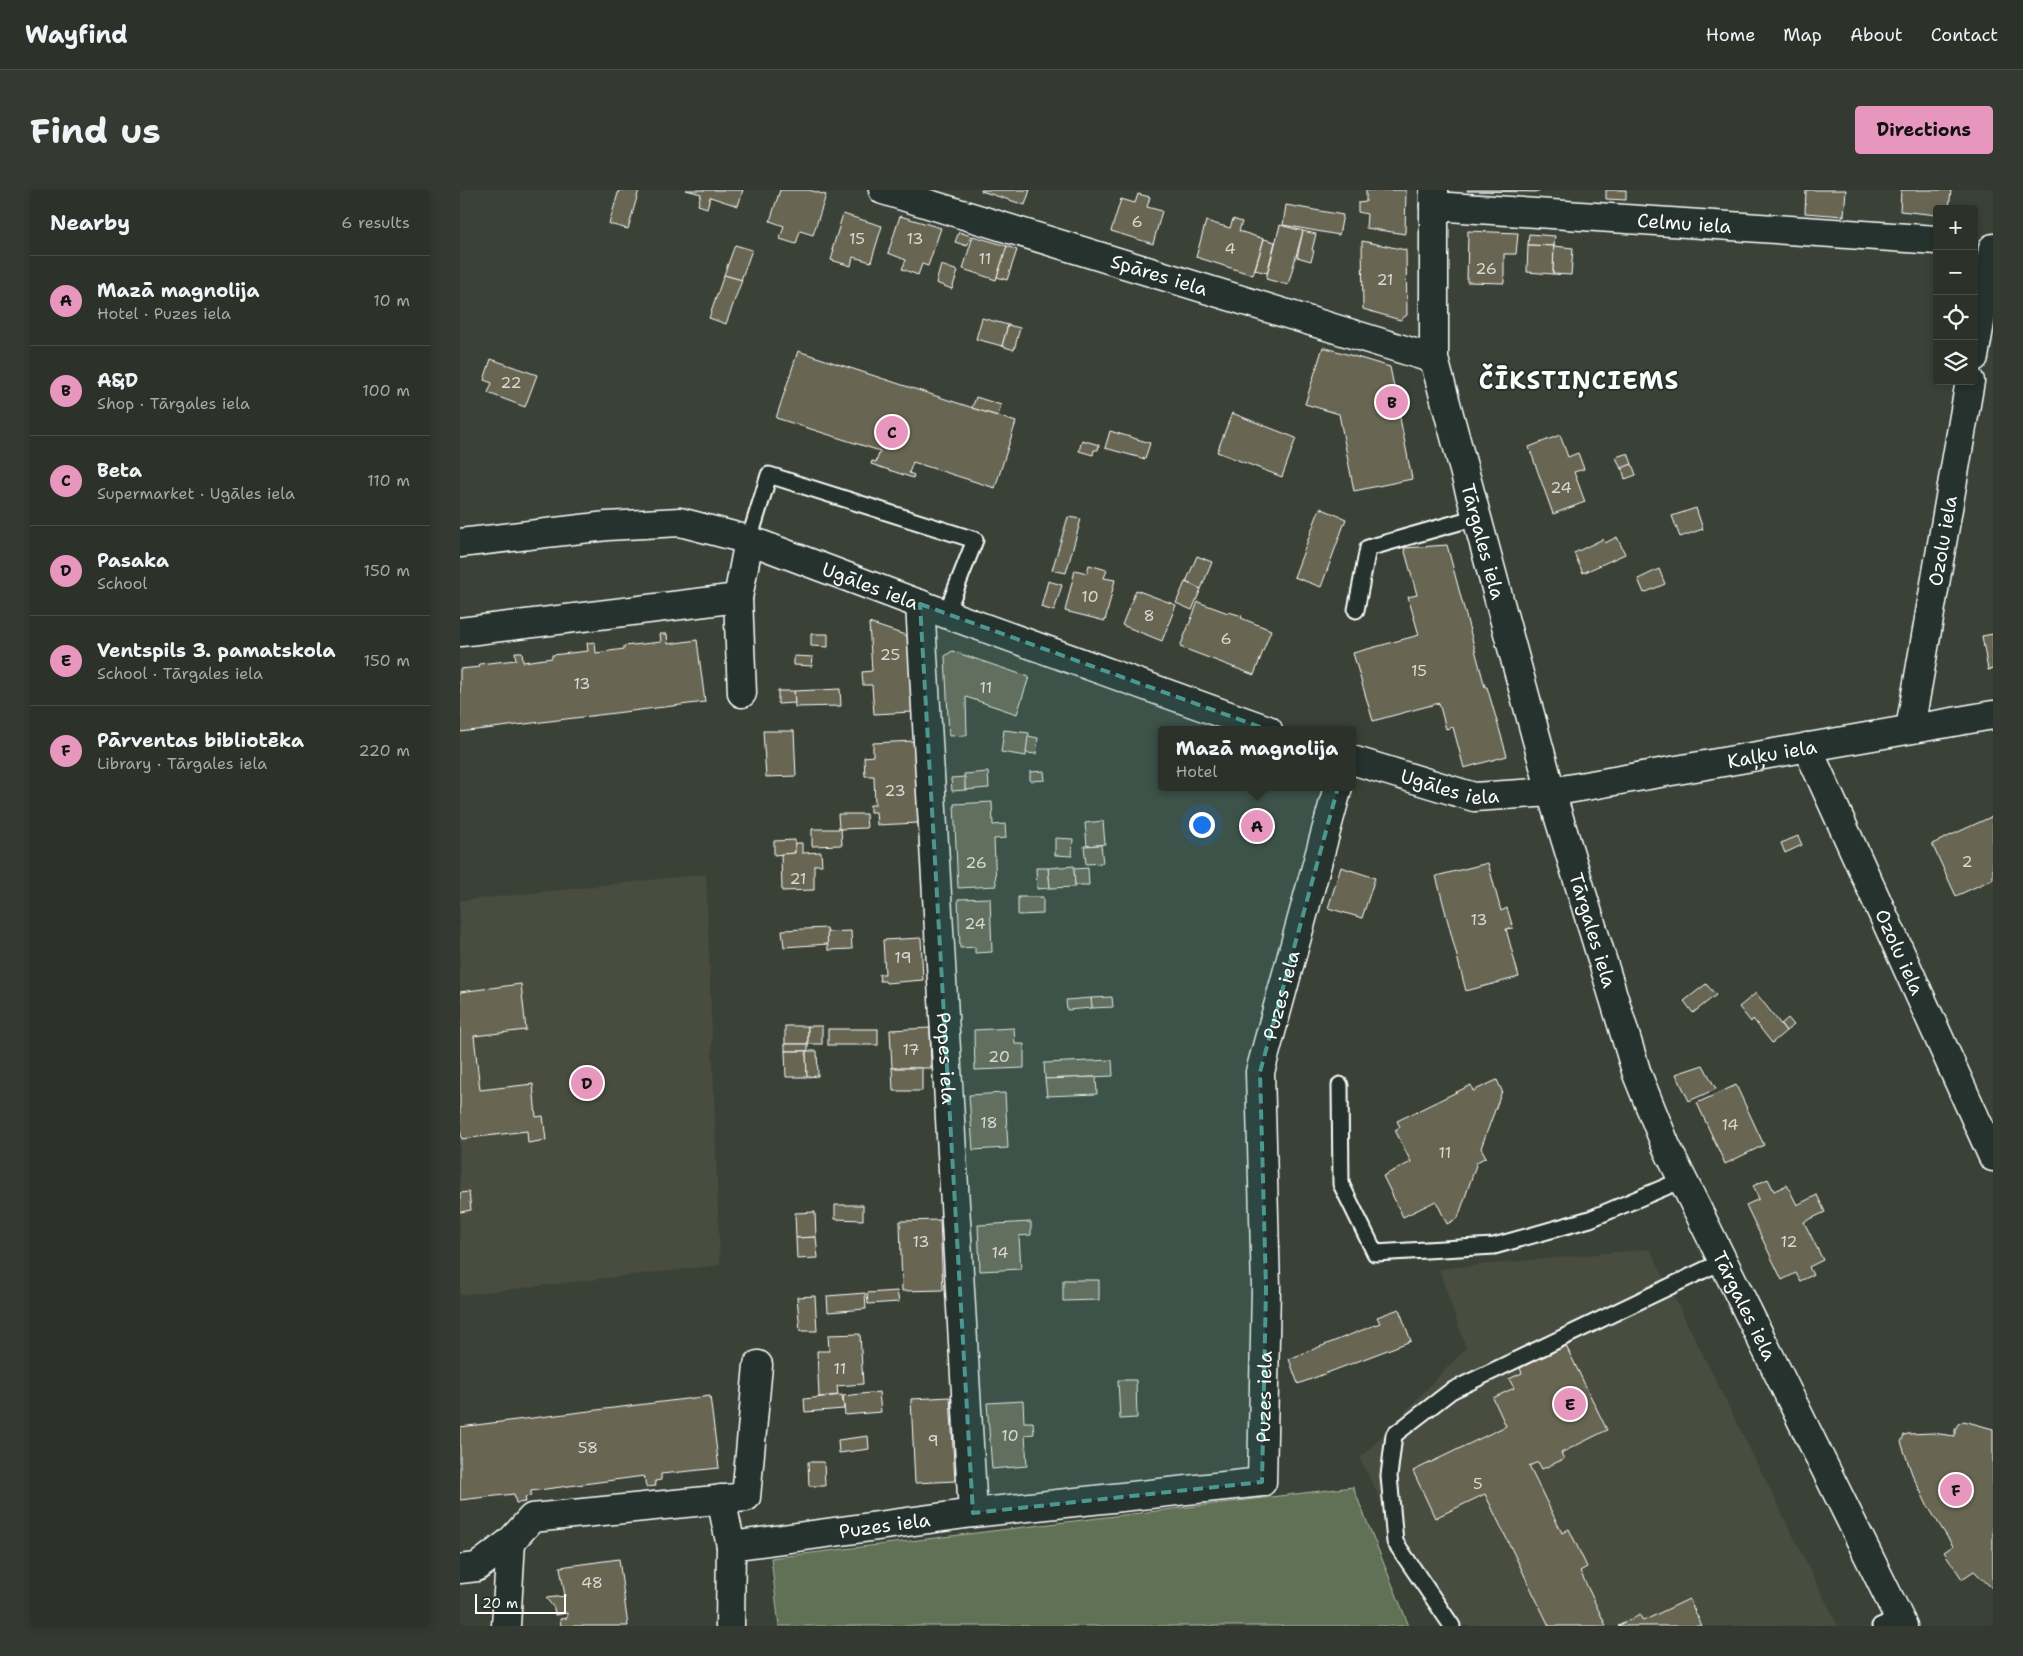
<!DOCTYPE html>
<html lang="en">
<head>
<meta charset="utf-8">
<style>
  body { margin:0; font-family:"Shantell Sans",sans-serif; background:#343a32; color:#f1f3f6 }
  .controls { position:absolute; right:15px; top:15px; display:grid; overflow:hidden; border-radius:5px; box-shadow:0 2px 8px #0003 }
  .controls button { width:45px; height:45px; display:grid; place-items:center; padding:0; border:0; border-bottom:1px solid #484d47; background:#2c322a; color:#f1f3f6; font:25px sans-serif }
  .scale { position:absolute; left:15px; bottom:12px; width:91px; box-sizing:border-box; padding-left:5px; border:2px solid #fff; border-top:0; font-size:14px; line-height:18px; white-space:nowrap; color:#fff; -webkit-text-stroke:4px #26332d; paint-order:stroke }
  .you { position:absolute; left:741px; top:634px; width:18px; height:18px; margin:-12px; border:4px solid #fff; border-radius:50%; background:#1a73e8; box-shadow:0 0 0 8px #1a73e833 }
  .badge { display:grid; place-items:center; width:32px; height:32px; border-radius:50%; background:#e797bd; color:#111; font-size:16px; font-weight:700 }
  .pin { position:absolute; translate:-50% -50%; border:2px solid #fff; box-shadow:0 1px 5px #0006 }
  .popup { position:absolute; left:698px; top:536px; width:198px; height:65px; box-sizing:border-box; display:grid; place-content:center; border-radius:5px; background:#2c322a; filter:drop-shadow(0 1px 4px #0005); font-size:16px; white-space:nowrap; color:#a6aaa8 }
  .popup b { font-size:19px; color:#f1f3f6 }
  .popup::after { content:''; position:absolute; left:50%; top:100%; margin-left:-10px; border:10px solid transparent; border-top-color:#2c322a }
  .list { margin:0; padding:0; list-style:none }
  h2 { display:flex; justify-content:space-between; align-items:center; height:65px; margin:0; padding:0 20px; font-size:21px }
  h2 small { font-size:16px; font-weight:400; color:#a6aaa8 }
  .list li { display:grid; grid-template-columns:32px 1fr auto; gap:15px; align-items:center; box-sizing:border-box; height:90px; padding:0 20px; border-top:1px solid #484d47 }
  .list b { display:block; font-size:19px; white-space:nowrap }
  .list p { margin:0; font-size:16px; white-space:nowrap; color:#a6aaa8 }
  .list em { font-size:16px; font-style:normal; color:#a6aaa8 }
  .icon { flex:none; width:28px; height:28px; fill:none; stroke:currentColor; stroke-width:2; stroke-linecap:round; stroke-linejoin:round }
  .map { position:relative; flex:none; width:1533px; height:1436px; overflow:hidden; border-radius:5px }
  header { display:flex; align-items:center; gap:30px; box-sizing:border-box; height:70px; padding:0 25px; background:#2c322a; border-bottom:1px solid #484d47 }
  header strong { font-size:24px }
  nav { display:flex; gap:28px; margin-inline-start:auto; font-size:18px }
  .intro { display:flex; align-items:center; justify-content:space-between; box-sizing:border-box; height:120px; padding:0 30px }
  h1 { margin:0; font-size:35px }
  .button { padding:12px 22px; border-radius:5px; background:#e797bd; color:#111; font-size:18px; font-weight:700 }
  main { display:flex; gap:30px; padding:0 30px }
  aside { flex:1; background:#2c322a; border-radius:5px; box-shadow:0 2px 8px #0003 }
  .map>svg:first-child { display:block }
</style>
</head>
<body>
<header>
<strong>Wayfind</strong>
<nav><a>Home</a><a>Map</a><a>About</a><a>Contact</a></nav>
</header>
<div class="intro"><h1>Find us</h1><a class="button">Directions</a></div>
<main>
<aside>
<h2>Nearby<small>6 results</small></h2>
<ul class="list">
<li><span class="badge">A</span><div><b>Mazā magnolija</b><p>Hotel · Puzes iela</p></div><em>10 m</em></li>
<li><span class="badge">B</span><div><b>A&amp;D</b><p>Shop · Tārgales iela</p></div><em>100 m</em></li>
<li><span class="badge">C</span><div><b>Beta</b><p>Supermarket · Ugāles iela</p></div><em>110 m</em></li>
<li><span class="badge">D</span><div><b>Pasaka</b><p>School</p></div><em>150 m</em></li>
<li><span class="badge">E</span><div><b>Ventspils 3. pamatskola</b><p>School · Tārgales iela</p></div><em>150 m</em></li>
<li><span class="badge">F</span><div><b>Pārventas bibliotēka</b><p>Library · Tārgales iela</p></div><em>220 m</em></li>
</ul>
</aside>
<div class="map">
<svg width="1533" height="1436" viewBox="0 0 1533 1436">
  <rect width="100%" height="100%" fill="#3a4238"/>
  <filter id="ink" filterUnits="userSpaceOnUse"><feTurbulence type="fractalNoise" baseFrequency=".02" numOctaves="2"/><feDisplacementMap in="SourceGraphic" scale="10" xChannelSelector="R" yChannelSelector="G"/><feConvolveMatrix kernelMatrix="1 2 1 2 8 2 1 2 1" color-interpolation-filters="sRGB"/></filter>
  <g filter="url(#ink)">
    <g fill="#484d40">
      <path d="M246,684L260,1075L0,1105V711Z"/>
      <path d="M1190,1059L1378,1436H984L900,1269L1006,1158L979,1079Z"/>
    </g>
    <path fill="#607154" stroke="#b0b8aa" d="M893,1297L949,1436H319L311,1368Z"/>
    <g fill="#686652" stroke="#fff">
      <path d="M159,0H179L168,39L149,34Z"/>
      <path d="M226,0H283L278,16L250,7L247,18L238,15L241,4Z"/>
      <path d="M320,0H349L366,5L353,45L340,41L336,54L320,49L324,36L310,31Z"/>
      <path d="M521,0H570L565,15L521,1Z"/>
      <path d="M906,0H946L945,44L906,38L907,24L898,22V13L906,12Z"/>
      <path d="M1007,0H1079V2L1007,1Z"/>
      <path d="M1146,0H1166V10L1146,9Z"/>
      <path d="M1346,0H1386L1384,26L1345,23Z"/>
      <path d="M1441,0H1491L1489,19H1477V25L1440,21Z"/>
      <path d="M678,4L690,7L687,17L702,21L693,54L651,41L661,9L675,13Z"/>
      <path d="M826,15L883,25L879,45L823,35Z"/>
      <path d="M383,24L422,36L411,72L393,67L391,76L371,70L374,60H372Z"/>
      <path d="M440,26L481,38L468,76L462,74L458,85L442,79L446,70L428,63Z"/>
      <path d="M773,29L782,32L779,41L804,49L793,85L736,67L746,31L770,38Z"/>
      <path d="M820,35L843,41L828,95L806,89Z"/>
      <path d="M843,41L856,44L852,60L854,61L851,71L837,67Z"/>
      <path d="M1008,41L1058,43L1056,64H1044V93L1007,92Z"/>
      <path d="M499,42L511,46L507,56L495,52Z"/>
      <path d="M1069,44L1095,46L1094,56L1068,55Z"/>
      <path d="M513,46L547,56L536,90L503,79Z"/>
      <path d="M804,49L815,52L807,83L795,80Z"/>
      <path d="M902,51L946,60L947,125L940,130L903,119Z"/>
      <path d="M275,55L292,60L281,90L264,85Z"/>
      <path d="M1068,55L1094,56L1093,84L1067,82Z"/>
      <path d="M547,56L557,60L547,90L537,87Z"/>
      <path d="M1094,56L1113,58L1111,85L1093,84Z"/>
      <path d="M481,75L498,81L492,99L476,93Z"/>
      <path d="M264,85L282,90L266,134L249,128Z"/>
      <path d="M522,128L548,135L542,156L516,149Z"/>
      <path d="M548,135L560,138L554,160L542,156Z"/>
      <path d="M863,157L930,177L952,289L894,301L879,224L845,214Z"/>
      <path d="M338,161L556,232L535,298L453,272L449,283L454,285L453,288L411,274L412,271L416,272L420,261L316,228Z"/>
      <path d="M31,169L77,185L65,217L28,203L32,193L24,190Z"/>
      <path d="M516,207L541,215L538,226L512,218Z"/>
      <path d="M772,223L836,248L822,287L757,262Z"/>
      <path d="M650,241L690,253L685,269L645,258Z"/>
      <path d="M1100,245L1108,267L1118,263L1124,279L1114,282L1125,312L1093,324L1069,257Z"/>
      <path d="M622,250L639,255L638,260H634L633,265L619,261Z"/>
      <path d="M1168,263L1172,274L1161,279L1156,267Z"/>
      <path d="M1172,274L1176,285L1165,289L1162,278Z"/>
      <path d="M860,318L886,329L861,397L834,387Z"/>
      <path d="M1236,318L1243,339L1220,347L1212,326Z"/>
      <path d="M608,327L621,329L606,383L592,380Z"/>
      <path d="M1157,347L1165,364L1123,383L1114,363L1143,349L1145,353Z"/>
      <path d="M987,355L1025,497H1027L1047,566L1004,578L993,537L986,539L979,513L913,531L893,463L959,445L948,407L957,405L944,358Z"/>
      <path d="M737,366L752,372L741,399L726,392Z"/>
      <path d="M629,375L647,380L644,388L655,390L645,431L605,421L615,380L627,383Z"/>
      <path d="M1199,379L1205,394L1184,403L1178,389Z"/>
      <path d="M588,391L602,395L594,421L581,417Z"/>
      <path d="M725,392L741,399L732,420L716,413Z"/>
      <path d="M676,400L716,415L702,451L662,435Z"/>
      <path d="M738,412L768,423L769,422L782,426L781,428L811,440L794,485L720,457Z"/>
      <path d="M409,433L448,446L452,522L414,524L412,495H403L402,482L412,481Z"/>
      <path d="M200,444H207L208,454L237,450L245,512L0,542V479L20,477L19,474L56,470L55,462H62L63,472L92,468V465L128,461L127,453L135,452L136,463L164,459V456L201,452Z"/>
      <path d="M351,444H368V457L351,456Z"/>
      <path d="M1533,444V479L1528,480L1522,446Z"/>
      <path d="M492,461L569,487L557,524L506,507L507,545L489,546L485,466Z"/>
      <path d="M334,466L353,467L352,476L334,475Z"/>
      <path d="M380,499L381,516L335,517L334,501Z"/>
      <path d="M318,501H334L335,513L318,514Z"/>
      <path d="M544,540L569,543L566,566L541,562Z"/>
      <path d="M303,541H334L336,586L306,587Z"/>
      <path d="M568,546L578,548L576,564L566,563Z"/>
      <path d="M454,551L458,633L417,635L416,622H410V615H415L414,586H405L404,567L413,566V553Z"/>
      <path d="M584,581L585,590L570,591V582Z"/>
      <path d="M528,582L529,598L505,600L504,584Z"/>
      <path d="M505,587V600L492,601L491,588Z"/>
      <path d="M532,612L533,635L545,634L546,648L534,649L536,696L498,698L494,614Z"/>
      <path d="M378,624H406L407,638L379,639Z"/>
      <path d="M1533,626V689L1496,706L1472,654Z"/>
      <path d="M643,631L645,654L627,656L625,633Z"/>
      <path d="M352,639H381L382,655L352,656Z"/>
      <path d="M1338,646L1342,655L1325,663L1321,653Z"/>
      <path d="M595,648L613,649L612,666L595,665Z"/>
      <path d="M335,650V663L314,665V651Z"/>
      <path d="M335,653H342V663L361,662L362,675H354V700L322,701L321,664L335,663Z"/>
      <path d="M641,655L643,673L626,674L624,656Z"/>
      <path d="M1028,673L1041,721L1047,718L1053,738L1046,739L1059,787L1006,801L976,686Z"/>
      <path d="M614,676L615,697L590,698L588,678Z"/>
      <path d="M881,677L915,688L902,728L868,718Z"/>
      <path d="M576,678H588L590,698L577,699Z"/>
      <path d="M628,678L629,695H615L614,679Z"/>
      <path d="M558,707H583V724L558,725Z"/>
      <path d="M530,708L532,762L515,763V757L500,758L498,709Z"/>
      <path d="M367,738L368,754L324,757L322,740Z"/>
      <path d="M391,741L392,759L368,760L367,742Z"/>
      <path d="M461,748L463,790L426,793L425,791H420L419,784H425L423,750Z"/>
      <path d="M61,794L66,840L14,846L20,900L73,894L76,927L83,926L86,950L68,953L67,941L2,949L0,940V802Z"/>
      <path d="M1246,794L1256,805L1233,823L1224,811Z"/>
      <path d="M1296,803L1326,841L1312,853L1293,829L1291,832L1279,817Z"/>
      <path d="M652,807L653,817L632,818L631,808Z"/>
      <path d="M631,808L632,818L607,820L606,810Z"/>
      <path d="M1328,828L1334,835L1326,841L1321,834Z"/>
      <rect x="325" y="836" width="23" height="18"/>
      <rect x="348" y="836" width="14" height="18"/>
      <path d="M470,838L471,878H432L430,840Z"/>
      <path d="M554,838L555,854H564V878L515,880L514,840Z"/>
      <rect x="368" y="839" width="50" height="16"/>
      <rect x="325" y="854" width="23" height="7"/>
      <path d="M325,861H346L347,887H326Z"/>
      <path d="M346,861H357L358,886L347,887Z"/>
      <path d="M652,870L653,886L585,889L584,873Z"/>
      <path d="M1243,875L1256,899L1229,911L1216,884Z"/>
      <path d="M432,878H462V901H433Z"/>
      <path d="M636,887L637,904L587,906L585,889Z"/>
      <path d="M1037,890L1042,901L1021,958L1026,967L1017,972L998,1028L987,1034L976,1011L943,1027L923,986L951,972L935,940L940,937L937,931L1011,895L1013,901Z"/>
      <path d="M1276,895L1304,955L1265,974L1237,913Z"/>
      <path d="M545,903L548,958L513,960L509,905Z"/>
      <path d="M1308,989L1314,1001L1327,995L1337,1015L1357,1005L1365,1022L1344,1032L1363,1070L1349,1077L1353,1085L1340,1091L1336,1083L1322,1090L1286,1015L1299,1009L1293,996Z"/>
      <path d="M9,1002L11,1020L0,1022V1003Z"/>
      <path d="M375,1015H403V1030L375,1029Z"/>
      <path d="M355,1022L356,1047L336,1048L335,1023Z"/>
      <path d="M480,1030L483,1100L442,1101L440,1031Z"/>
      <path d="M571,1032V1045L559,1046L561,1079L520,1081L518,1035Z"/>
      <path d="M356,1047L358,1068L337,1069L336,1048Z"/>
      <path d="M603,1090H639V1110L603,1111Z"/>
      <path d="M437,1101L439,1112L408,1114L407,1103Z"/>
      <path d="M405,1103L406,1119L368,1122L367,1106Z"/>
      <path d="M355,1106L357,1141H340L337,1107Z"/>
      <path d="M939,1119L951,1151L838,1194L829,1169L920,1133L917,1127Z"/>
      <path d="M400,1144L403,1194L377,1196L378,1205L359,1207L357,1161H369L368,1145Z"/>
      <path d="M1106,1156L1147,1240L1101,1263L1104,1269L1082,1279L1078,1272L1069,1276L1102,1343L1109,1339L1127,1377L1120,1381L1146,1436H1089L1025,1304L975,1328L953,1281L1046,1236L1033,1208L1054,1198L1049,1189L1062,1183L1060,1178Z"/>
      <path d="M658,1190H676L677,1228L660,1229Z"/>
      <path d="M419,1202L421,1222L385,1225L383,1206Z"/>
      <path d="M382,1205L384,1219L345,1222L344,1209Z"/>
      <path d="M250,1206L259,1278L201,1284V1290L195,1291L196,1296L186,1297L184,1286L71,1301V1306L65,1307L66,1312L56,1313L54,1304L0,1310V1237Z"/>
      <path d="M490,1207L495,1291L455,1293L451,1209Z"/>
      <path d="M563,1211L564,1232H573L574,1244L565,1245L567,1276L532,1279L527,1213Z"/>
      <path d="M1504,1231L1533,1239V1399L1514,1381L1502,1389L1484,1362L1493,1356L1467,1315L1452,1284L1441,1252L1444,1245L1448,1244L1472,1243L1495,1246V1240L1498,1234Z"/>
      <path d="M408,1246L409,1259L379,1263L378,1250Z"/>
      <path d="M348,1272H364L365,1296H349Z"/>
      <path d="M159,1369L168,1436H101L100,1429L107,1428V1423L95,1425L94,1418L86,1408L105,1406L100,1377Z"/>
      <path d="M1229,1409L1242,1436H1158L1180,1425L1183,1431Z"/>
    </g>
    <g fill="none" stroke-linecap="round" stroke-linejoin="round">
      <defs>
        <g id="service">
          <path d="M289,350L309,285L515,350L486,424"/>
          <path d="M896,420L908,358L1017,327"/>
          <path d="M880,895L881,994L915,1063L1034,1056L1130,1029L1222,990"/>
          <path d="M992,1436L935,1352L929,1286L934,1245L991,1201L1263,1071"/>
          <path d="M1420,1436L1439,1428"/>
        </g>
        <g id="minor">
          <path id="s1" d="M423,0L974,169"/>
          <path id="s2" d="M974,16L1477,50"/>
          <path d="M1514,167L1533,58"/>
          <path id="s3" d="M0,353L147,336L220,332L289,350L486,424L808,540"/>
          <path id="s4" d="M460,414L513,1323"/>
          <path d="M0,442L278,408"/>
          <path d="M282,503L278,408L289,350"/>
          <path id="s5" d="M1450,539L1510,191"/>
          <path id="s6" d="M1347,557L1533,967"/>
          <path id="s7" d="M892,570L1014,607L1091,602L1533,525"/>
          <path d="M261,1309L271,1356L270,1436"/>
          <path id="s8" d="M271,1356L513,1323L802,1292L806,1098L800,882L878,597"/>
          <path d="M0,1379L17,1377L51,1351L72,1328L286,1307L298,1175"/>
          <path d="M46,1436L51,1351"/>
        </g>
        <g id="tertiary">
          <path id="s9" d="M974,0V169L1091,602L1177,884L1206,956L1443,1436"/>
        </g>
      </defs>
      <use href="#service" stroke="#fff" stroke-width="19"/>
      <use href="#minor" stroke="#fff" stroke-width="31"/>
      <use href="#tertiary" stroke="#fff" stroke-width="31"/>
      <use href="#service" stroke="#26332d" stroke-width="15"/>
      <use href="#minor" stroke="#26332d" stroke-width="28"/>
      <use href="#tertiary" stroke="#26332d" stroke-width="28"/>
    </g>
  </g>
  <path fill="#4b9892" fill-opacity="0.2" stroke="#4b9892" stroke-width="4" stroke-dasharray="10 6" stroke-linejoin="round" d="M460,414L886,568L800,882L806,1098L802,1292L513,1323Z"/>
  <g text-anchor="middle" stroke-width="4" stroke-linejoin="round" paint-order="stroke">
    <g font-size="16" fill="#d9d9d4">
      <text x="677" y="37">6</text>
      <text x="397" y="54">15</text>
      <text x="455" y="54">13</text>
      <text x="770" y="64">4</text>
      <text x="525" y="74">11</text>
      <text x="1026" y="84">26</text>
      <text x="925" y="95">21</text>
      <text x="51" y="198">22</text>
      <text x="1101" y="303">24</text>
      <text x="630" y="412">10</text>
      <text x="689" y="431">8</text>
      <text x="766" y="454">6</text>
      <text x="430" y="470">25</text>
      <text x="959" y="486">15</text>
      <text x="122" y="499">13</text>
      <text x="526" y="503">11</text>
      <text x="435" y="606">23</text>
      <text x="1507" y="677">2</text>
      <text x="516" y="678">26</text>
      <text x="338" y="694">21</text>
      <text x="1019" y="735">13</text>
      <text x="515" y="739">24</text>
      <text x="443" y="773">19</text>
      <text x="451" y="865">17</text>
      <text x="539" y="872">20</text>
      <text x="529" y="938">18</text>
      <text x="1270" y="940">14</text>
      <text x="985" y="968">11</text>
      <text x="461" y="1057">13</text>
      <text x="1329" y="1057">12</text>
      <text x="540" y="1068">14</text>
      <text x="380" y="1184">11</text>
      <text x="550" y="1251">10</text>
      <text x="473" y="1256">9</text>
      <text x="128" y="1263">58</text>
      <text x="1018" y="1299">5</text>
      <text x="132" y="1398">48</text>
    </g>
    <g font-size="19" fill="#fff" stroke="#26332d">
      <text dy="7" stroke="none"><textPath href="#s2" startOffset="251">Celmu iela</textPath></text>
      <text dy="7" stroke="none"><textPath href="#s1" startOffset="289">Spāres iela</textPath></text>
      <text dy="7" stroke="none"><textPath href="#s5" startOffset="191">Ozolu iela</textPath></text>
      <text dy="7" stroke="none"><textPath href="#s9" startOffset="358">Tārgales iela</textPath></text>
      <text dy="7" stroke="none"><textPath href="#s3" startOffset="422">Ugāles iela</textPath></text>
      <text dy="7" stroke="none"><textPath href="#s7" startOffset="429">Kaļķu iela</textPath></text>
      <text dy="7" stroke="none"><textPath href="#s7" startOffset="102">Ugāles iela</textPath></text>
      <text dy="7" stroke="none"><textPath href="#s9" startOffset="762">Tārgales iela</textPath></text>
      <text dy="7" stroke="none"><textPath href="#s6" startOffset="225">Ozolu iela</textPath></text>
      <text dy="7" stroke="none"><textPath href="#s8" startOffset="1025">Puzes iela</textPath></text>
      <text dy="7" stroke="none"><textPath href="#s4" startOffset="455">Popes iela</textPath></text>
      <text dy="7" stroke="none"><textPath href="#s9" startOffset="1168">Tārgales iela</textPath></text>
      <text dy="7" stroke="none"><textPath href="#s8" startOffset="620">Puzes iela</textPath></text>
      <text dy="7" stroke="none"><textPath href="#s8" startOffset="155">Puzes iela</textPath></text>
    </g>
    <g font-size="24" font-weight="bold" letter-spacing="1" fill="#fff" stroke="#26332d">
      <text x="1119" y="199">ČĪKSTIŅCIEMS</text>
    </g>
  </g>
</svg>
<div class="controls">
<button>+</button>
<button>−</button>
<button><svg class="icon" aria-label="locate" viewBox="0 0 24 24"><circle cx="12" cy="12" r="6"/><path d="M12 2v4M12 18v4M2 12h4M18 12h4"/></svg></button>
<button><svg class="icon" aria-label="layers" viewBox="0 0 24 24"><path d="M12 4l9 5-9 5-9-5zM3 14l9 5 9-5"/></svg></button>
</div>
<div class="scale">20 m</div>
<div class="you"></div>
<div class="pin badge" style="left:797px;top:636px">A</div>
<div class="popup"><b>Mazā magnolija</b>Hotel</div>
<div class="pin badge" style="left:932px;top:212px">B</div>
<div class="pin badge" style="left:432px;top:242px">C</div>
<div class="pin badge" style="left:127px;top:893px">D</div>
<div class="pin badge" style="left:1110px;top:1214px">E</div>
<div class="pin badge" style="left:1496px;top:1300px">F</div>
</div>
</main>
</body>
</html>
